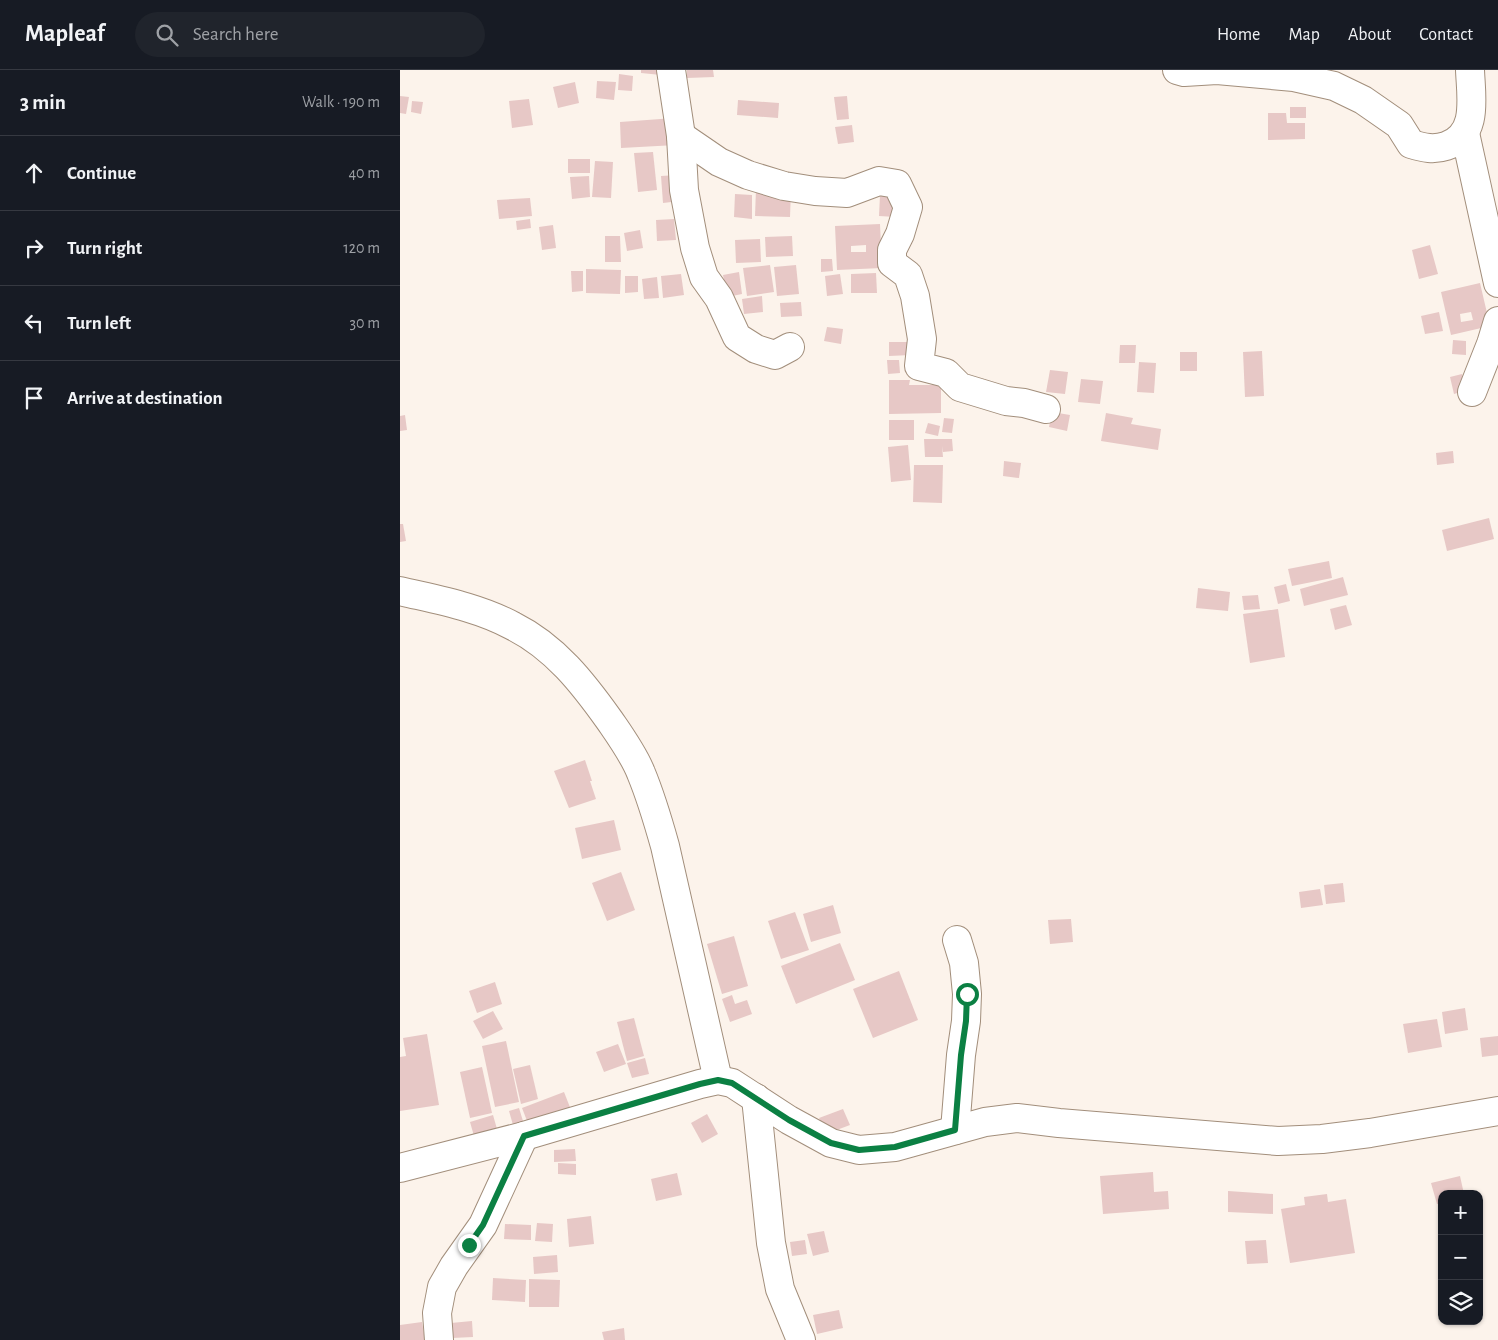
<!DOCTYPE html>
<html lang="en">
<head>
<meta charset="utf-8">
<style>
  body { margin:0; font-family:"Alegreya Sans",sans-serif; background:#20242c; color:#f1f3f6 }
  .controls { position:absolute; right:15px; bottom:15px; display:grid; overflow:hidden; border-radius:10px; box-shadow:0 1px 4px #0004 }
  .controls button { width:45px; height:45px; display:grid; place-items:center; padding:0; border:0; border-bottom:1px solid #363941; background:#171b24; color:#f1f3f6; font:25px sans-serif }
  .stop { position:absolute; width:15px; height:15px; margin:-11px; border:4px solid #0b8043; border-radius:50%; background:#fff }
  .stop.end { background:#0b8043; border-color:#fff; box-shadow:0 1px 5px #0008 }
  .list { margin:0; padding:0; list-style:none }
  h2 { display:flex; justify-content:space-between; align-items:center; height:65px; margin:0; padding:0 20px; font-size:21px }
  h2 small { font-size:16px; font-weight:400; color:#9ea1a6 }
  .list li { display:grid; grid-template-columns:32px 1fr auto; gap:15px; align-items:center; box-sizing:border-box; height:75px; padding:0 20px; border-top:1px solid #363941 }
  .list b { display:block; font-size:19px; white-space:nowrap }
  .list em { font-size:16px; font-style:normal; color:#9ea1a6 }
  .icon { flex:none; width:28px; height:28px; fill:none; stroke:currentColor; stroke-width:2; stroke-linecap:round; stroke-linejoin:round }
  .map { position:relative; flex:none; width:1098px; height:1270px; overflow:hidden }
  header { display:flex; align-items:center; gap:30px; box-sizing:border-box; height:70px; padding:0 25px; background:#171b24; border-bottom:1px solid #363941 }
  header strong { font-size:24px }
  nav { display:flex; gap:28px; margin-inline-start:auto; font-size:18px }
  .search { width:350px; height:45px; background:#20242c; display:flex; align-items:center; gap:12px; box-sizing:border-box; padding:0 18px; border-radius:28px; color:#9ea1a6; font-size:19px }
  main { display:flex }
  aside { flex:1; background:#171b24 }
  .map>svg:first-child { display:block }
</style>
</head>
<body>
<header>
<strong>Mapleaf</strong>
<div class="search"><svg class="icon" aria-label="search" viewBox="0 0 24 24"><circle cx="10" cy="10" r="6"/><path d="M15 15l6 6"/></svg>Search here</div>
<nav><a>Home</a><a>Map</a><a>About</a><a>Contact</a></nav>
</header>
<main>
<aside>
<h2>3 min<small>Walk · 190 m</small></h2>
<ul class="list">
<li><svg class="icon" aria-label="ahead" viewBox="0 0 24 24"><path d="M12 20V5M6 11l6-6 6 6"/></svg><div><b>Continue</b></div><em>40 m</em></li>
<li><svg class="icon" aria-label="right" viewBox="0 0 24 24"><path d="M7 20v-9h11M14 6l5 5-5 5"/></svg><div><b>Turn right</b></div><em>120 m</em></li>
<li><svg class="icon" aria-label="left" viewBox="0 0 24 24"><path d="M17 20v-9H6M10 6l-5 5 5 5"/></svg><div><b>Turn left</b></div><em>30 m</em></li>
<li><svg class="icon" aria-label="arrive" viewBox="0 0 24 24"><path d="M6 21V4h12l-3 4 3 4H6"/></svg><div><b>Arrive at destination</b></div></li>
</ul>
</aside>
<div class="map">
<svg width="1098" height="1270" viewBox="0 0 1098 1270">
  <rect width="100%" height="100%" fill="#fcf3eb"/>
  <g fill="#e7c8c6" fill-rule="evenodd">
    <path d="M241,0H262L261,5L241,3Z"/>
    <path d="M287,0H313L314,7L287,8Z"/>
    <path d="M219,4L233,6L232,21L218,20Z"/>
    <path d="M197,11L216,12L214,30L196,28Z"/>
    <path d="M175,12L179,33L158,38L153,17Z"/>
    <path d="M0,26L9,27L6,44L0,43Z"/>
    <path d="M447,26L449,49L437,50L434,27Z"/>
    <path d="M129,29L133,55L112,58L109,31Z"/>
    <path d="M338,30L379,33L378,48L337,45Z"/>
    <path d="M12,31L23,32L21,44L11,42Z"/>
    <rect x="890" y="37" width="16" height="11"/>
    <path d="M868,43H886L887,53H905V69L868,70Z"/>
    <path d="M274,48L276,75L221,78L220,52Z"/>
    <path d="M452,55L454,72L438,74L435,57Z"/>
    <path d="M253,82L257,120L238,122L234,83Z"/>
    <rect x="168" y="89" width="22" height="14"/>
    <path d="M195,91L213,92L211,128L192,127Z"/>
    <path d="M277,105L280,131L263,133L261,106Z"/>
    <path d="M189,106L190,127L172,129L170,107Z"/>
    <path d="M356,119L391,120L390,147L355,146Z"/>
    <path d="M335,124L352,125V149L334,147Z"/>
    <path d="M480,125L497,126L496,147L479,146Z"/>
    <path d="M130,128L132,146L99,149L97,130Z"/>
    <path d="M130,149L131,158L117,160L116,151Z"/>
    <path d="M274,149L276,170L257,171L256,150Z"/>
    <path d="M480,154L482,198L437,200L435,156ZM466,175V182H451V176Z"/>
    <path d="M153,155L156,178L142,180L139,157Z"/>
    <path d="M240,160L243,178L227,181L224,163Z"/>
    <path d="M205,166H220L221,192H205Z"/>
    <path d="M392,166L393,186L366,187L365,167Z"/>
    <path d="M360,169L361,192L336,193L335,170Z"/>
    <path d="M1030,175L1038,204L1019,209L1012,180Z"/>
    <path d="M421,189H432L433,201L421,202Z"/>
    <path d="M370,195L374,222L347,226L343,198Z"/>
    <path d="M396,195L399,224L377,226L374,197Z"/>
    <path d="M186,199L221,200L220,224L186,223Z"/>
    <path d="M171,201H183V221L172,222Z"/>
    <path d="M339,202L342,224L327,227L323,205Z"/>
    <path d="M476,203L477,223H451V204Z"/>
    <path d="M281,204L284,225L263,228L261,206Z"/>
    <path d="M440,204L443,224L427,226L425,206Z"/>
    <path d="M225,206H238V222L225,223Z"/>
    <path d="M257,207L259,228L244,229L242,209Z"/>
    <path d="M1080,213L1090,256L1051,265L1041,222ZM1071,242L1073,250L1061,252L1060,244Z"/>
    <path d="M362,226L363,242L344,244L342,229Z"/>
    <path d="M401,232L402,246L381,247L380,233Z"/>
    <path d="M1039,242L1043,261L1025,264L1021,246Z"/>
    <path d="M427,257L443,259L441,274L424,271Z"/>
    <path d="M1053,270L1066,271V285L1052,284Z"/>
    <path d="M489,272H511V285L489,286Z"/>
    <path d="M720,275H736L735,293H719Z"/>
    <path d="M862,281L864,326L845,327L843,282Z"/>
    <rect x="780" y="282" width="17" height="19"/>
    <path d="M487,290H499L500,303L488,304Z"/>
    <path d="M739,292L756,293L754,323L737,322Z"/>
    <path d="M650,300L668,302L665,324L646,322Z"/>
    <path d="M1062,304L1067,320L1054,324L1050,307Z"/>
    <path d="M681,309L703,311L700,334L678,332Z"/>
    <path d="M489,310H510L509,315H541V343L489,344Z"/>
    <path d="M652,342L670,345L667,361L649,357Z"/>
    <path d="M706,343L733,348L731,354L761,359L758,380L701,371Z"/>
    <path d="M5,345L7,360L0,361V346Z"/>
    <path d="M544,348L554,349L552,363L542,362Z"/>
    <rect x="489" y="350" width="25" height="20"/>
    <path d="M528,353L540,356L538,366L525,363Z"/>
    <path d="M524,369H552L553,381L543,382L542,376L543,387H525Z"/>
    <path d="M508,375L511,410L491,412L488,377Z"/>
    <path d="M1053,381L1054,393L1037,395L1036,383Z"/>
    <path d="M604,391L621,393L619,408L603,406Z"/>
    <path d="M514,395H543L542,433L513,432Z"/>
    <path d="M1089,448L1094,469L1047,481L1042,460Z"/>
    <path d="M0,454H3L6,471L0,472Z"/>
    <path d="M929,491L932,508L892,516L888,499Z"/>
    <path d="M943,507L948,525L904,536L900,519Z"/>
    <path d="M886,514L890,531L878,534L874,517Z"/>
    <path d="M798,518L830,522L828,541L796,538Z"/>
    <path d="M858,525L860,539L844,540L842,526Z"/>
    <path d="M946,535L952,555L935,560L930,539Z"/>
    <path d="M878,539L885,587L850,593L843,544Z"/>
    <path d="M185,690L192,711H190L196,729L169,738L154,701Z"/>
    <path d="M214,750L221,780L182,789L175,758Z"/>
    <path d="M221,802L235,840L207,851L192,813Z"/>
    <path d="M943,813L945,832L926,834L924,815Z"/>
    <path d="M920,819L923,835L901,838L899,822Z"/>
    <path d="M433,835L441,863L411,872L403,844Z"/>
    <path d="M395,842L409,880L381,889L368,851Z"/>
    <path d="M671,849L673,872L650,874L648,850Z"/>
    <path d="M334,866L348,916L322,924L307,874Z"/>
    <path d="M440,873L455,910L396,934L381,896Z"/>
    <path d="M499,901L518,950L473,968L453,919Z"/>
    <path d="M95,912L102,934L77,943L69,921Z"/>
    <path d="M332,925L335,934L347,930L352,944L330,952L322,929Z"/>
    <path d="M1065,938L1068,960L1045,964L1042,942Z"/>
    <path d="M93,941L103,959L83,969L73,951Z"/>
    <path d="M234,948L244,986L227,991L217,952Z"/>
    <path d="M1037,949L1042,977L1008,983L1003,954Z"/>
    <path d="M27,964L39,1035L0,1041V987L6,986L3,968Z"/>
    <path d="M1098,966V985L1082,987L1080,968Z"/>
    <path d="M106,971L119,1032L95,1037L82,976Z"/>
    <path d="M218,974L226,994L204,1002L196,982Z"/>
    <path d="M245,988L249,1004L232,1008L227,993Z"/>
    <path d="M130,995L138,1029L121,1034L113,999Z"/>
    <path d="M82,997L92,1043L70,1048L60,1002Z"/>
    <path d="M164,1022L173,1045L131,1061L122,1038Z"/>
    <path d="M119,1038L123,1051L113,1055L109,1041Z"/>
    <path d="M443,1039L450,1055L426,1064L419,1048Z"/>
    <path d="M307,1044L318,1064L302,1073L291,1053Z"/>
    <path d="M93,1045L97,1059L74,1066L70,1052Z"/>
    <path d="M175,1079L176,1091L154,1092V1080Z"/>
    <path d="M158,1093L176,1094V1105L158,1104Z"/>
    <path d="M753,1102L754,1122L768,1121L769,1139L703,1144L700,1106Z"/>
    <path d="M277,1103L282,1125L256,1131L251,1109Z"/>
    <path d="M1060,1106L1064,1124H1042V1133L1037,1134L1031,1113Z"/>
    <path d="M828,1121L873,1124V1144L828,1142Z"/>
    <path d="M927,1124L928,1132L946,1129L955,1183L890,1193L881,1139L905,1135L904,1127Z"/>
    <path d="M191,1146L194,1174L169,1177L167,1149Z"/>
    <path d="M137,1153L153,1154L152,1172L135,1171Z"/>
    <path d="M105,1154L131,1155V1170L104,1169Z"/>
    <path d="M424,1161L429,1182L413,1186L407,1164Z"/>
    <path d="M405,1170L407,1184L392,1186L390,1172Z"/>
    <path d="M866,1170L868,1193L847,1194L845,1171Z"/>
    <path d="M157,1185L158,1202L134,1204L133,1187Z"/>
    <path d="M93,1208L126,1210L125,1232L92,1230Z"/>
    <path d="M129,1209L160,1210L159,1237H129Z"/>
    <path d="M439,1240L443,1258L417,1264L413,1245Z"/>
    <path d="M72,1251L73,1267L52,1268L51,1253Z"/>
    <path d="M22,1252L25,1270H0V1255Z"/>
    <path d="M224,1258L225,1270H204L202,1262Z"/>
  </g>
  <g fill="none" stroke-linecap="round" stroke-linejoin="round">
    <defs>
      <g id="minor">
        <path d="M271,0L281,66L284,120L295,178L304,207L319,228L337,267L356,279L375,285L390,277"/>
        <path d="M777,0L784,2L817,0L894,7L934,16L963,30L999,55L1011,74C1024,78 1034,80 1046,76C1079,65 1071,27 1070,0"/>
        <path d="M1065,63L1098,213"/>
        <path d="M281,66L319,92L348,105L384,116L415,121L447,123L479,111L497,114L508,137L500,164L492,180V193L508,205L515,226L522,269L519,296L546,303L560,317L606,331L624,333L646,339"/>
        <path d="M1072,322L1091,274L1098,251"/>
        <path d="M0,521C38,530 78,537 113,556C155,577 183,613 210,651C221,667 234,685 241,703C251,727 258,751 265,776L318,1010"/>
        <path d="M356,1028L371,1173L380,1219L401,1270"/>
        <path d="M555,1060L561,985L566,951L567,924L564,893L557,870"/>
        <path d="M0,1098L124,1066L300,1014L318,1010L332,1013L389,1050L431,1073L459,1080L495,1077L585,1052L617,1048L659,1053L878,1071L922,1069L970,1063L1098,1041"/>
        <path d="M39,1270L37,1243L42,1217L54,1196L83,1155L124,1066"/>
      </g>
    </defs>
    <use href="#minor" stroke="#a28e7b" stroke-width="30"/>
    <use href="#minor" stroke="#fff" stroke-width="28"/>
  </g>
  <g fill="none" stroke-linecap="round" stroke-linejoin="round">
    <path stroke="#0b8043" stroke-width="6" d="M69,1175L83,1155L124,1066L300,1014L318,1010L332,1013L389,1050L431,1073L459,1080L495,1077L555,1060L561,985L566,951L567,924"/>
  </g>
</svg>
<div class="controls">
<button>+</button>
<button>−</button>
<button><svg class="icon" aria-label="layers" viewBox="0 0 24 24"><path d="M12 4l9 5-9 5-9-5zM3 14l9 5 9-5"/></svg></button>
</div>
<div class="stop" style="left:567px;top:924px"></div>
<div class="stop end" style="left:69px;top:1175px"></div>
</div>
</main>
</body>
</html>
